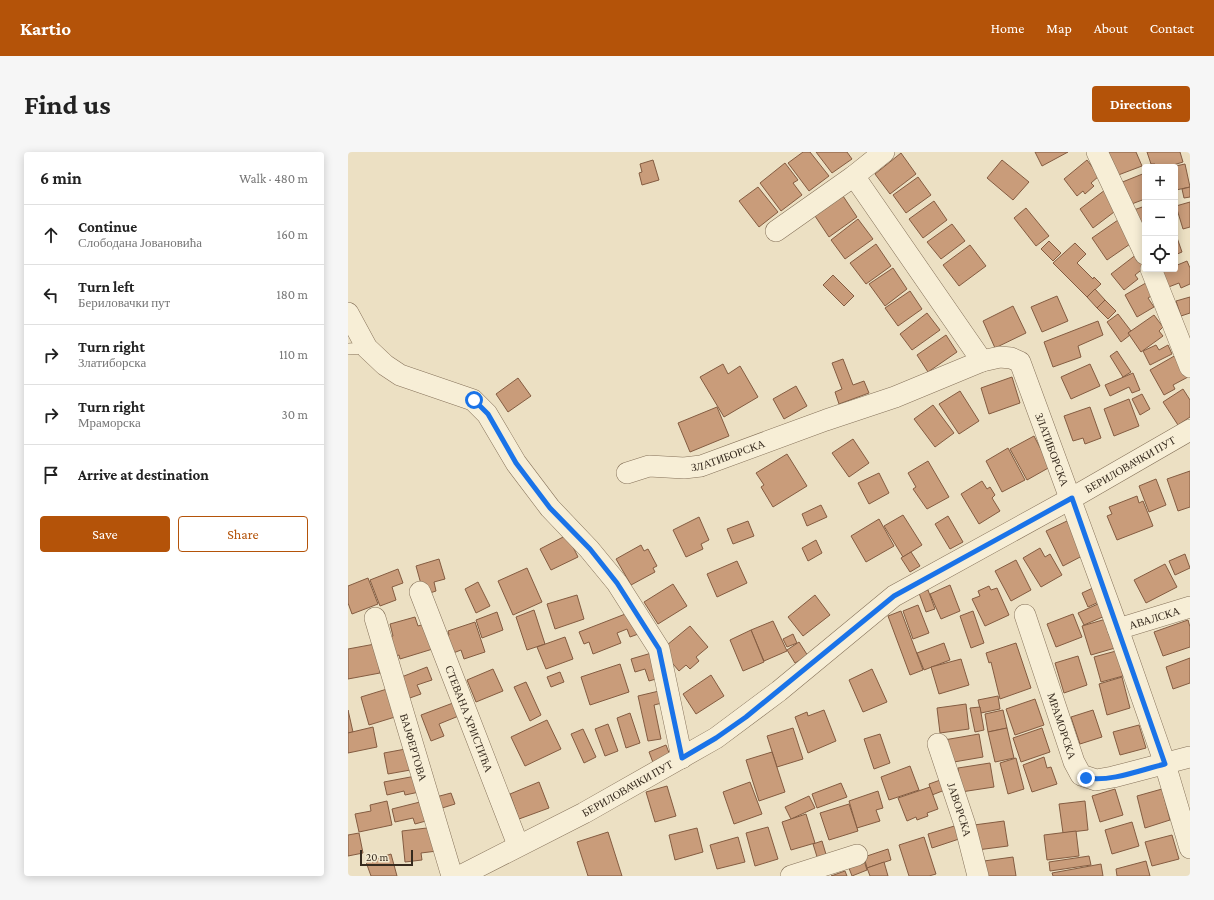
<!DOCTYPE html>
<html lang="en">
<head>
<meta charset="utf-8">
<style>
  body { margin:0; font-family:"Crimson Pro",serif; background:#f6f6f6; color:#222 }
  .controls { position:absolute; right:12px; top:12px; display:grid; overflow:hidden; border-radius:4px; box-shadow:0 2px 10px #0003 }
  .controls button { width:36px; height:36px; display:grid; place-items:center; padding:0; border:0; border-bottom:1px solid #e0e0e0; background:#fff; color:#222; font:20px sans-serif }
  .scale { position:absolute; left:12px; bottom:10px; width:53px; box-sizing:border-box; padding-left:4px; border:2px solid #362a1e; border-top:0; font-size:11px; line-height:14px; white-space:nowrap; color:#362a1e; -webkit-text-stroke:3px #f4ebd2; paint-order:stroke }
  .stop { position:absolute; width:12px; height:12px; margin:-9px; border:3px solid #1a73e8; border-radius:50%; background:#fff }
  .stop.end { background:#1a73e8; border-color:#fff; box-shadow:0 1px 4px #0008 }
  .list { margin:0; padding:0; list-style:none }
  h2 { display:flex; justify-content:space-between; align-items:center; height:52px; margin:0; padding:0 16px; font-size:17px }
  h2 small { font-size:13px; font-weight:400; color:#767676 }
  .list li { display:grid; grid-template-columns:26px 1fr auto; gap:12px; align-items:center; box-sizing:border-box; height:60px; padding:0 16px; border-top:1px solid #e0e0e0 }
  .list b { display:block; font-size:15px; white-space:nowrap }
  .list p { margin:0; font-size:13px; white-space:nowrap; color:#767676 }
  .list em { font-size:13px; font-style:normal; color:#767676 }
  .actions { display:flex; gap:8px; padding:12px 16px }
  .actions a { flex:1; padding:9px 0; border:1px solid #b45309; border-radius:4px; text-align:center; font-size:14px; color:#b45309 }
  .actions .main { background:#b45309; color:#fff }
  .icon { flex:none; width:22px; height:22px; fill:none; stroke:currentColor; stroke-width:2; stroke-linecap:round; stroke-linejoin:round }
  .map { position:relative; flex:none; width:842px; height:724px; overflow:hidden; border-radius:4px }
  header { display:flex; align-items:center; gap:24px; box-sizing:border-box; height:56px; padding:0 20px; background:#b45309; color:#fff }
  header strong { font-size:19px }
  nav { display:flex; gap:22px; margin-inline-start:auto; font-size:14px }
  .intro { display:flex; align-items:center; justify-content:space-between; box-sizing:border-box; height:96px; padding:0 24px }
  h1 { margin:0; font-size:28px }
  .button { padding:10px 18px; border-radius:4px; background:#b45309; color:#fff; font-size:14px; font-weight:700 }
  main { display:flex; gap:24px; padding:0 24px }
  aside { flex:1; background:#fff; border-radius:4px; box-shadow:0 2px 10px #0003 }
  .map>svg:first-child { display:block }
</style>
</head>
<body>
<header>
<strong>Kartio</strong>
<nav><a>Home</a><a>Map</a><a>About</a><a>Contact</a></nav>
</header>
<div class="intro"><h1>Find us</h1><a class="button">Directions</a></div>
<main>
<aside>
<h2>6 min<small>Walk · 480 m</small></h2>
<ul class="list">
<li><svg class="icon" aria-label="ahead" viewBox="0 0 24 24"><path d="M12 20V5M6 11l6-6 6 6"/></svg><div><b>Continue</b><p>Слободана Јовановића</p></div><em>160 m</em></li>
<li><svg class="icon" aria-label="left" viewBox="0 0 24 24"><path d="M17 20v-9H6M10 6l-5 5 5 5"/></svg><div><b>Turn left</b><p>Бериловачки пут</p></div><em>180 m</em></li>
<li><svg class="icon" aria-label="right" viewBox="0 0 24 24"><path d="M7 20v-9h11M14 6l5 5-5 5"/></svg><div><b>Turn right</b><p>Златиборска</p></div><em>110 m</em></li>
<li><svg class="icon" aria-label="right" viewBox="0 0 24 24"><path d="M7 20v-9h11M14 6l5 5-5 5"/></svg><div><b>Turn right</b><p>Мраморска</p></div><em>30 m</em></li>
<li><svg class="icon" aria-label="arrive" viewBox="0 0 24 24"><path d="M6 21V4h12l-3 4 3 4H6"/></svg><div><b>Arrive at destination</b></div></li>
</ul>
<div class="actions"><a class="main">Save</a><a>Share</a></div>
</aside>
<div class="map">
<svg width="842" height="724" viewBox="0 0 842 724">
  <rect width="100%" height="100%" fill="#ece0c3"/>
  <g fill="#c99c7a" stroke="#845c41">
    <path d="M455,0H462L481,24L461,39L440,11Z"/>
    <path d="M468,0H499L504,7L484,21Z"/>
    <path d="M687,0H720L694,14Z"/>
    <path d="M755,0H788L794,14L765,25Z"/>
    <path d="M799,0H832L835,10L819,15H808L807,12H803Z"/>
    <path d="M553,1L568,22L542,42L527,22Z"/>
    <path d="M305,8L311,28L294,33L291,21L294,20L292,12Z"/>
    <path d="M654,8L681,30L665,48L639,26Z"/>
    <path d="M739,8L751,24L743,31L746,34L737,42L735,39L729,44L716,27Z"/>
    <path d="M437,11L450,28L445,31L454,43L433,59L412,31Z"/>
    <path d="M837,12L842,35L828,38L827,15H823Z"/>
    <path d="M797,21V47L781,53L772,31Z"/>
    <path d="M570,25L583,43L558,61L545,43Z"/>
    <path d="M410,35L430,60L411,75L391,49Z"/>
    <path d="M842,35V45L836,46L834,37Z"/>
    <path d="M757,38L770,57L745,76L732,57Z"/>
    <path d="M495,44L509,65L481,85L467,64Z"/>
    <path d="M586,49L599,68L575,86L561,67Z"/>
    <path d="M842,50V75L835,77L828,54Z"/>
    <path d="M797,54V71L789,75L783,59Z"/>
    <path d="M678,56L701,84L688,94L666,66Z"/>
    <path d="M510,67L525,87L497,107L483,88Z"/>
    <path d="M770,68L785,90L759,108L744,86Z"/>
    <path d="M604,72L617,89L593,107L579,90Z"/>
    <path d="M827,80L834,100L827,103Z"/>
    <path d="M701,89L713,101L705,109L693,97Z"/>
    <path d="M727,91L738,102L729,111L745,127L746,125L753,132L739,145L705,111Z"/>
    <path d="M528,92L543,114L518,132L502,111Z"/>
    <path d="M622,93L638,114L611,134L595,113Z"/>
    <path d="M789,102L797,115L787,123L790,127L776,138L763,122Z"/>
    <path d="M839,109L842,116V132L833,136L831,131L818,136L812,120L819,117H827V114Z"/>
    <path d="M545,116L559,137L537,154L521,132Z"/>
    <path d="M485,123L506,144L496,154L475,133Z"/>
    <path d="M803,128L810,140L800,146L806,155L789,165L777,143Z"/>
    <path d="M747,137L757,148L749,156L739,145Z"/>
    <path d="M562,139L574,157L550,174L537,156Z"/>
    <path d="M709,144L720,169L694,180L683,155Z"/>
    <path d="M842,145V161L833,164L828,149Z"/>
    <path d="M757,148L768,159L760,167L749,156Z"/>
    <path d="M665,154L678,181L647,196L635,169Z"/>
    <path d="M579,161L592,178L564,198L552,182Z"/>
    <path d="M770,162L783,179L780,181L782,183L773,190L759,170Z"/>
    <path d="M806,163L815,175L811,179L815,184L793,200L780,181Z"/>
    <path d="M750,169L755,183L730,194L733,205L705,215L696,190Z"/>
    <path d="M598,183L609,200L580,220L569,203Z"/>
    <path d="M808,193L811,198L820,193L824,202L802,213L795,199Z"/>
    <path d="M769,199L783,220L775,225L762,204Z"/>
    <path d="M828,203L840,225L825,233L827,237L816,243L802,218Z"/>
    <path d="M495,207L505,233L516,229L521,241L491,252L487,240L494,237L484,211Z"/>
    <path d="M375,212L380,222L392,214L410,245L376,265L352,225Z"/>
    <path d="M742,212L752,234L723,247L713,225Z"/>
    <path d="M785,221L792,238L784,241L781,235L762,244L757,233Z"/>
    <path d="M664,225L672,251L641,262L633,236Z"/>
    <path d="M170,226L183,244L160,260L148,242Z"/>
    <path d="M448,234L459,254L436,267L425,247Z"/>
    <path d="M835,237L842,248V265L830,273L815,250Z"/>
    <path d="M612,239L631,269L611,282L591,252Z"/>
    <path d="M794,242L802,257L792,263L784,247Z"/>
    <path d="M781,247L791,274L766,284L756,257Z"/>
    <path d="M585,253L606,281L587,295L566,267Z"/>
    <path d="M369,255L381,284L342,300L330,271Z"/>
    <path d="M742,255L753,286L737,292L735,286L725,289L716,264Z"/>
    <path d="M686,284L702,315L679,328L662,297Z"/>
    <path d="M505,287L521,311L501,325L484,301Z"/>
    <path d="M660,296L677,328L654,340L638,309Z"/>
    <path d="M439,302L459,334L425,355L413,335L416,333L408,321Z"/>
    <path d="M580,309L601,345L579,357L565,337L568,335L560,321Z"/>
    <path d="M842,319V355L830,359L819,327Z"/>
    <path d="M531,321L541,341L521,352L510,331Z"/>
    <path d="M808,327L818,353L801,360L791,334Z"/>
    <path d="M634,329L639,337L642,335L647,343L644,346L652,359L631,372L613,342Z"/>
    <path d="M789,344L791,351L795,349L805,374L769,388L759,364L764,362L761,355Z"/>
    <path d="M473,353L479,365L459,374L454,362Z"/>
    <path d="M555,363L574,393L555,405L536,374Z"/>
    <path d="M600,364L615,390L602,397L587,372Z"/>
    <path d="M351,365L361,388L353,392L355,397L338,405L325,378Z"/>
    <path d="M531,367L546,394L518,410L503,384Z"/>
    <path d="M400,369L406,384L385,392L379,377Z"/>
    <path d="M719,369L736,403L715,414L698,379Z"/>
    <path d="M219,383L230,405L203,418L192,397Z"/>
    <path d="M468,388L474,401L460,409L454,396Z"/>
    <path d="M293,393L296,399L300,397L309,414L305,416L307,420L283,433L268,407Z"/>
    <path d="M692,396L697,405L702,402L714,423L693,435L675,406Z"/>
    <path d="M563,400L572,414L562,420L553,406Z"/>
    <path d="M837,402L842,416L827,423L821,409Z"/>
    <path d="M91,407L97,427L86,430L88,439L76,443L68,414Z"/>
    <path d="M668,408L683,438L663,449L647,419Z"/>
    <path d="M389,409L399,431L369,445L359,422Z"/>
    <path d="M817,412L829,435L798,451L786,428Z"/>
    <path d="M179,416L194,450L165,463L150,429Z"/>
    <path d="M50,417L55,431L44,435L48,448L32,454L22,428Z"/>
    <path d="M20,426L30,452L4,462L0,451V434Z"/>
    <path d="M130,430L142,454L128,461L117,437Z"/>
    <path d="M325,432L339,454L310,472L296,450Z"/>
    <path d="M602,433L612,459L593,467L582,442Z"/>
    <path d="M641,434L643,438L649,436L661,463L637,474L624,447L632,444L630,439Z"/>
    <path d="M747,435L753,449L740,455L734,441Z"/>
    <path d="M580,438L587,457L578,460L571,441Z"/>
    <path d="M229,443L236,467L207,477L199,452Z"/>
    <path d="M467,443L482,463L455,484L440,465Z"/>
    <path d="M752,451L757,464L736,473L730,461Z"/>
    <path d="M570,453L581,481L565,487L555,459Z"/>
    <path d="M186,458L197,492L179,498L168,465Z"/>
    <path d="M285,459L293,481L282,485L279,477L269,481L273,491L245,502L241,490L236,492L231,480Z"/>
    <path d="M553,459L575,518L562,523L540,464Z"/>
    <path d="M625,459L636,491L623,496L612,464Z"/>
    <path d="M149,460L155,478L134,486L128,468Z"/>
    <path d="M725,462L734,485L708,495L699,472Z"/>
    <path d="M67,465L70,474L80,471L88,496L52,507L51,503L45,505L39,486L45,484L42,472Z"/>
    <path d="M758,467L767,496L743,503L734,474Z"/>
    <path d="M840,468L842,475V495L815,504L806,480Z"/>
    <path d="M425,469L439,499L416,509L403,478Z"/>
    <path d="M127,470L137,500L116,507L113,498L100,503L95,485L101,483L100,479Z"/>
    <path d="M342,474L360,495L348,505L351,509L342,517L338,513L331,519L313,498Z"/>
    <path d="M403,478L416,510L395,519L382,488Z"/>
    <path d="M445,482L449,491L439,495L435,487Z"/>
    <path d="M217,485L225,507L198,517L189,495Z"/>
    <path d="M451,490L460,504L447,511L439,498Z"/>
    <path d="M596,491L602,508L576,518L569,501Z"/>
    <path d="M668,491L683,536L652,547L643,510L641,511L638,501Z"/>
    <path d="M27,492L32,521L0,527V497Z"/>
    <path d="M768,499L775,524L753,530L746,505Z"/>
    <path d="M307,500L315,525L301,529L297,517L287,520L283,507Z"/>
    <path d="M730,504L739,533L716,541L707,511Z"/>
    <path d="M842,506V531L825,537L818,515Z"/>
    <path d="M613,507L621,533L591,542L583,515Z"/>
    <path d="M272,512L281,540L242,553L233,525Z"/>
    <path d="M79,515L84,528L69,533L73,542L59,547L51,526Z"/>
    <path d="M145,517L155,539L128,550L119,528Z"/>
    <path d="M524,517L539,550L515,560L501,528Z"/>
    <path d="M212,520L216,530L203,535L199,525Z"/>
    <path d="M363,523L376,544L348,562L335,542Z"/>
    <path d="M774,525L782,556L759,563L751,532Z"/>
    <path d="M178,530L193,563L182,569L166,535Z"/>
    <path d="M39,537L47,565L21,573L13,545Z"/>
    <path d="M311,539L314,551L306,553L313,587L300,589L290,544Z"/>
    <path d="M650,544L652,557L633,561L630,548Z"/>
    <path d="M687,547L696,573L667,583L658,557Z"/>
    <path d="M113,548L118,561L91,572L96,584L83,589L73,563Z"/>
    <path d="M618,552L621,577L592,581L589,556Z"/>
    <path d="M632,555L636,578L627,580L622,556Z"/>
    <path d="M0,558L5,580L0,581Z"/>
    <path d="M476,558L488,589L460,601L447,565L459,560L460,564Z"/>
    <path d="M655,558L659,576L640,580L637,562Z"/>
    <path d="M745,558L754,585L732,592L723,565Z"/>
    <path d="M282,561L292,591L278,596L269,566Z"/>
    <path d="M199,568L213,597L177,614L163,585Z"/>
    <path d="M260,572L270,599L257,604L247,577Z"/>
    <path d="M791,573L798,596L772,603L765,580Z"/>
    <path d="M25,575L29,595L0,601V581Z"/>
    <path d="M445,576L455,607L429,615L419,584Z"/>
    <path d="M659,576L666,606L647,610L640,580Z"/>
    <path d="M694,576L702,600L673,610L665,586Z"/>
    <path d="M235,577L248,605L236,611L223,582Z"/>
    <path d="M532,582L542,611L526,617L516,587Z"/>
    <path d="M631,582L635,605L600,611L596,588Z"/>
    <path d="M318,593L323,606L306,613L301,600Z"/>
    <path d="M63,596L68,617L40,622L36,601Z"/>
    <path d="M424,600L437,640L411,649L398,608Z"/>
    <path d="M696,605L699,616L703,615L709,632L684,640L675,613Z"/>
    <path d="M668,606L676,637L660,642L652,611Z"/>
    <path d="M642,611L646,635L613,640L610,616Z"/>
    <path d="M562,614L571,638L541,648L533,625Z"/>
    <path d="M73,623L76,639L57,643L56,639L39,643L36,630Z"/>
    <path d="M598,626L602,636L584,643L581,632Z"/>
    <path d="M191,630L201,656L171,667L162,642Z"/>
    <path d="M402,630L414,662L386,672L375,640Z"/>
    <path d="M493,631L499,645L469,656L464,642Z"/>
    <path d="M319,634L328,664L307,670L298,640Z"/>
    <path d="M582,635L590,657L579,661L580,664L569,668L568,665L559,669L550,646Z"/>
    <path d="M767,637L775,663L752,670L744,644Z"/>
    <path d="M814,637L822,668L797,676L789,644Z"/>
    <path d="M530,639L535,656L528,658L532,669L509,676L501,649Z"/>
    <path d="M103,641L107,652L91,657L88,645Z"/>
    <path d="M461,644L467,656L443,667L437,655Z"/>
    <path d="M80,648L85,667L67,672L65,666L47,670L44,657Z"/>
    <path d="M39,649L44,673L11,680L7,662L23,659L22,653Z"/>
    <path d="M737,649L740,678L715,681L711,652Z"/>
    <path d="M501,652L510,679L481,688L472,661Z"/>
    <path d="M458,662L467,691L443,698L434,670Z"/>
    <path d="M656,669L660,694L629,698L626,673Z"/>
    <path d="M784,670L791,694L764,702L757,678Z"/>
    <path d="M613,672L617,685L584,696L580,682Z"/>
    <path d="M87,675L89,699L73,701L74,708L57,710L54,679Z"/>
    <path d="M420,675L430,707L407,714L398,681Z"/>
    <path d="M349,676L355,700L327,708L321,683Z"/>
    <path d="M728,679L731,704L699,708L696,683Z"/>
    <path d="M260,680L274,724H240L229,690Z"/>
    <path d="M11,681L15,701L0,704V683Z"/>
    <path d="M824,683L831,707L804,714L797,690Z"/>
    <path d="M390,685L397,710L369,717L362,693Z"/>
    <path d="M576,685L588,722L581,724H561L551,693Z"/>
    <path d="M474,689L480,709L471,711L465,692Z"/>
    <path d="M540,697L543,708L519,716L516,705Z"/>
    <path d="M43,702L49,724H23L18,710Z"/>
    <path d="M741,704L743,713L702,719L701,710Z"/>
    <path d="M515,705L519,718L504,724L499,711Z"/>
    <path d="M665,705L668,724H638L636,709Z"/>
    <path d="M798,709L802,724H769L768,717Z"/>
    <path d="M536,710L540,724H522L519,716Z"/>
    <path d="M753,712L755,724H705L704,721Z"/>
    <path d="M497,719L499,724H483Z"/>
  </g>
  <g fill="none" stroke-linecap="round" stroke-linejoin="round">
    <defs>
      <path id="service" d="M0,197L19,196"/>
      <g id="minor">
        <path d="M749,0L797,102"/>
        <path d="M506,24L634,209"/>
        <path d="M428,79L506,24L536,0"/>
        <path d="M803,117L842,215"/>
        <path d="M0,161L19,196L37,213L52,223L125,248L139,262L168,311L202,356L241,397L269,431L311,497L334,606"/>
        <path id="s1" d="M279,321L301,314L336,316L353,314L478,268L547,245L634,209L652,205L663,206L672,210L770,477L817,612L842,696"/>
        <path id="s2" d="M72,440L170,693"/>
        <path id="s3" d="M677,463L726,610L733,623L748,628L765,625L842,605"/>
        <path id="s4" d="M27,466L104,724"/>
        <path id="s5" d="M770,477L842,455"/>
        <path id="s6" d="M590,592L617,673L630,724"/>
        <path id="s7" d="M112,724L236,661L368,586L431,539L546,444L724,346L842,278"/>
        <path d="M443,724L509,703"/>
      </g>
    </defs>
    <use href="#service" stroke="#86725a" stroke-width="12"/>
    <use href="#minor" stroke="#86725a" stroke-width="22"/>
    <use href="#service" stroke="#f7eed6" stroke-width="11"/>
    <use href="#minor" stroke="#f7eed6" stroke-width="21"/>
  </g>
  <g fill="none" stroke-linecap="round" stroke-linejoin="round">
    <path stroke="#1a73e8" stroke-width="5" d="M126,248L140,262L168,311L202,356L242,397L269,431L311,497L334,606L368,586L398,565L546,444L724,346L817,612C792,618 764,630 738,626"/>
  </g>
  <g text-anchor="middle" stroke-width="3" stroke-linejoin="round" paint-order="stroke">
    <g font-size="11" fill="#362a1e" stroke="#f4ebd2">
      <text dy="4" stroke="none"><textPath href="#s1" startOffset="508">ЗЛАТИБОРСКА</textPath></text>
      <text dy="4" stroke="none"><textPath href="#s1" startOffset="104">ЗЛАТИБОРСКА</textPath></text>
      <text dy="4" stroke="none"><textPath href="#s7" startOffset="789">БЕРИЛОВАЧКИ ПУТ</textPath></text>
      <text dy="4" stroke="none"><textPath href="#s5" startOffset="38">АВАЛСКА</textPath></text>
      <text dy="4" stroke="none"><textPath href="#s2" startOffset="136">СТЕВАНА ХРИСТИЋА</textPath></text>
      <text dy="4" stroke="none"><textPath href="#s3" startOffset="117">МРАМОРСКА</textPath></text>
      <text dy="4" stroke="none"><textPath href="#s4" startOffset="135">ВАЈФЕРТОВА</textPath></text>
      <text dy="4" stroke="none"><textPath href="#s7" startOffset="189">БЕРИЛОВАЧКИ ПУТ</textPath></text>
      <text dy="4" stroke="none"><textPath href="#s6" startOffset="69">ЈАВОРСКА</textPath></text>
    </g>
  </g>
</svg>
<div class="controls">
<button>+</button>
<button>−</button>
<button><svg class="icon" aria-label="locate" viewBox="0 0 24 24"><circle cx="12" cy="12" r="6"/><path d="M12 2v4M12 18v4M2 12h4M18 12h4"/></svg></button>
</div>
<div class="scale">20 m</div>
<div class="stop" style="left:126px;top:248px"></div>
<div class="stop end" style="left:738px;top:626px"></div>
</div>
</main>
</body>
</html>
